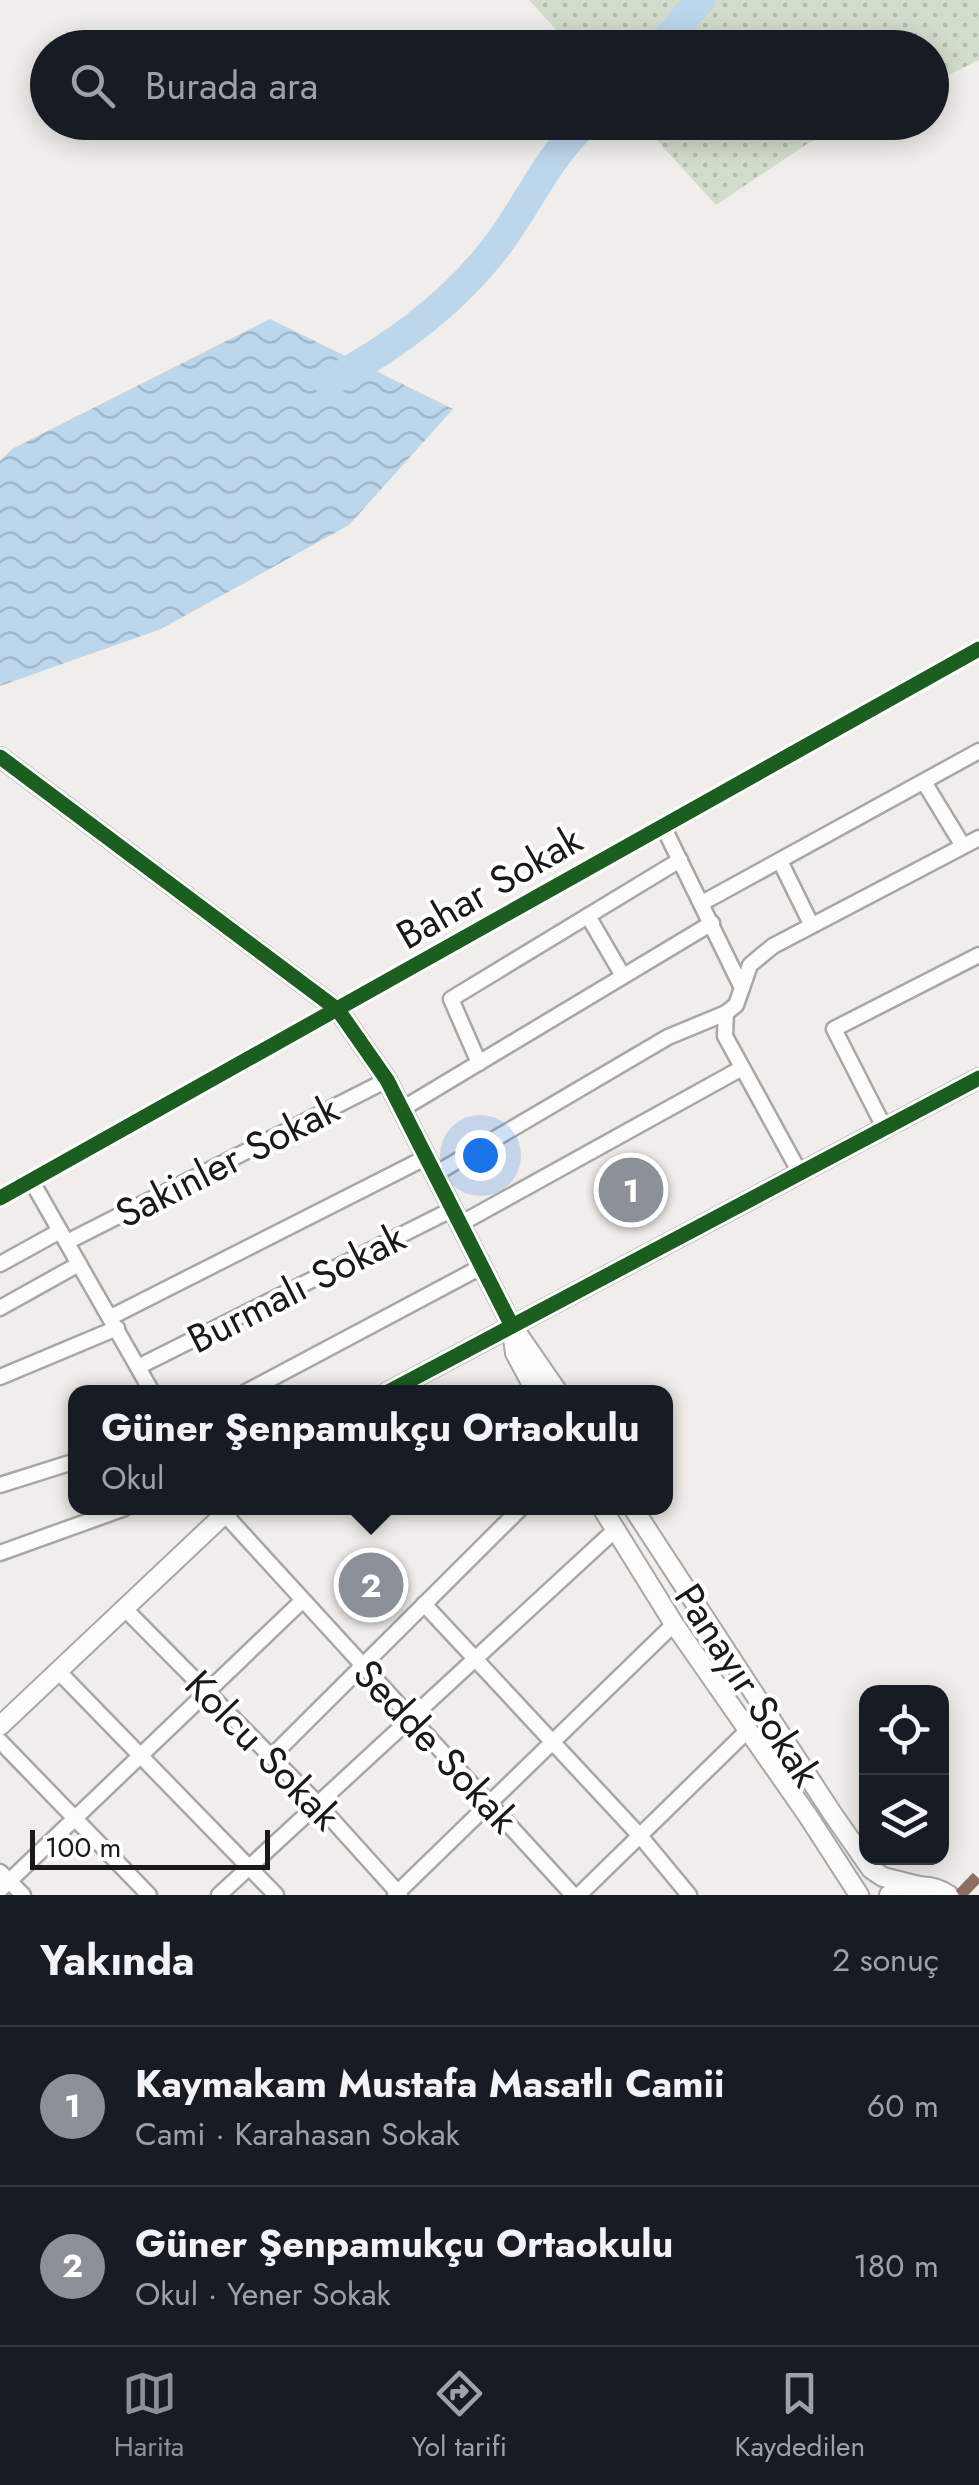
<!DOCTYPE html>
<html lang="tr">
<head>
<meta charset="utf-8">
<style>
  body { margin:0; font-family:Jost,sans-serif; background:#242831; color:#f1f3f6 }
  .controls { position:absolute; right:30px; bottom:30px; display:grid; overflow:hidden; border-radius:20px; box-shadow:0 5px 25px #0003 }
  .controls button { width:90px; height:90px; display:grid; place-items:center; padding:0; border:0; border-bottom:2px solid #363941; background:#171b24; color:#f1f3f6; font:50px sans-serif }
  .scale { position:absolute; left:30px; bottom:25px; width:240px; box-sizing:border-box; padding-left:10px; border:5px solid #1b1917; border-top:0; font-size:28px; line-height:35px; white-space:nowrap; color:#1b1917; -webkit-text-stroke:8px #fff; paint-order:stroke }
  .you { position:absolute; left:480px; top:1155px; width:35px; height:35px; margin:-25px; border:8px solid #fff; border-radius:50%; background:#1a73e8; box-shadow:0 0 0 15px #1a73e833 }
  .badge { display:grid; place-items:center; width:65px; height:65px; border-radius:50%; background:#8c9099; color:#fff; font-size:32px; font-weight:700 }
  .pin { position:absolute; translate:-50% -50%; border:5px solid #fff; box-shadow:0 2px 10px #0006 }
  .popup { position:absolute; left:68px; top:1385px; width:605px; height:130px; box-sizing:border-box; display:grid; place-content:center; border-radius:20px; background:#171b24; filter:drop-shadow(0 2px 8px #0005); font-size:32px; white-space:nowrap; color:#9ea1a6 }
  .popup b { font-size:38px; color:#f1f3f6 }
  .popup::after { content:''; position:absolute; left:50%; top:100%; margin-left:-20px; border:20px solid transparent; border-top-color:#171b24 }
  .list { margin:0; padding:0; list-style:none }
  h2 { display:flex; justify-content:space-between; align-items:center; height:130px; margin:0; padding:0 40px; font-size:42px }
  h2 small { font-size:32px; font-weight:400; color:#9ea1a6 }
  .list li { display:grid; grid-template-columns:65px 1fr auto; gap:30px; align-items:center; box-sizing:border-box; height:160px; padding:0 40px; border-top:2px solid #363941 }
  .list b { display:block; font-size:38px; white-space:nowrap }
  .list p { margin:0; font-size:32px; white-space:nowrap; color:#9ea1a6 }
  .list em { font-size:32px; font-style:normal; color:#9ea1a6 }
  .icon { flex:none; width:55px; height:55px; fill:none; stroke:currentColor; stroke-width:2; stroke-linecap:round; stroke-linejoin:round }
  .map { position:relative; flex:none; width:979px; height:1895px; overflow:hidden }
  .search { position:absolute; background:#171b24; box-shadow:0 5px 25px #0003; left:30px; right:30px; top:30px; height:110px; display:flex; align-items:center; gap:25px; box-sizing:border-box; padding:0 35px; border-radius:55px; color:#9ea1a6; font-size:38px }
  .sheet { height:450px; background:#171b24 }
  nav { display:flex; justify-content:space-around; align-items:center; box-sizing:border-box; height:140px; border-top:2px solid #363941; background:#171b24; font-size:28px; color:#9ea1a6 }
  nav a { display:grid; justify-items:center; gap:5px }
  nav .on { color:#8c9099 }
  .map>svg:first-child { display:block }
</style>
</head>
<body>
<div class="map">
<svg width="979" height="1895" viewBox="0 0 979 1895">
  <defs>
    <pattern id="green-dots" width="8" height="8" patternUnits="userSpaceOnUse" patternTransform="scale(2.5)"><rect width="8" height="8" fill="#d3ddcd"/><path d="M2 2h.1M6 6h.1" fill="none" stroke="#b5bdaf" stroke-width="1.8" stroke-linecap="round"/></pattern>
    <pattern id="water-waves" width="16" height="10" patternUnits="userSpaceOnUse" patternTransform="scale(2.5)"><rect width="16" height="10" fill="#bcd6ec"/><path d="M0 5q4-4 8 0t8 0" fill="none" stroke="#a1b7ca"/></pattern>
  </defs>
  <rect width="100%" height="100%" fill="#f0edea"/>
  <g fill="url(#green-dots)">
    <path d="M529,0H979V60L932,83V48L572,47Z"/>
    <path d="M641,123H851L807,144L716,205Z"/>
  </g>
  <path fill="url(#water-waves)" d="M270,319L453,409L349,525L161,629L0,686V461L12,449Z"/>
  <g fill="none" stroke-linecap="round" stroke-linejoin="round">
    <g stroke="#bcd6ec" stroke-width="30">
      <path d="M660,48L700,0"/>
      <path d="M329,382C392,348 452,305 496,247C527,207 547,157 586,122"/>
    </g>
    <defs>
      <g id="minor">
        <path d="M924,782L963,846"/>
        <path d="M663,826L742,988L736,1005L726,1013L725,1036L800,1173"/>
        <path d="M780,861L811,924"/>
        <path d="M702,903L979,751"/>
        <path d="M588,916L623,976"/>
        <path d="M742,988L750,965L773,946L979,838"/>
        <path d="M479,1063L451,999L680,860"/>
        <path d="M402,1109L712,923"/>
        <path d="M885,1129L834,1029L979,955"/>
        <path d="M435,1174L668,1037L726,1013"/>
        <path d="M31,1180L152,1392"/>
        <path d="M0,1198L979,649"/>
        <path d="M460,1224L742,1068"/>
        <path d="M67,1242L387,1080"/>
        <path d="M0,1264L60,1231"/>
        <path d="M0,1308L79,1264"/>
        <path d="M111,1317L427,1157"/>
        <path d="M138,1367L453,1209"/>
        <path d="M0,1377L117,1328"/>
        <path d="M246,1392L481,1267"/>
        <path d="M0,1485L76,1461"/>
        <path d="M219,1508L573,1895"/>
        <path d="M0,1553L125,1508"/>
        <path d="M424,1604L641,1837L689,1895"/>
        <path d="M124,1608L318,1804L400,1895"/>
        <path d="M58,1671L276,1895"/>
        <path d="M0,1741L149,1895"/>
        <path d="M271,1757L521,1508"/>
        <path d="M0,1872L23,1895"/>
        <path d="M0,1890L302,1601"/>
        <path d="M219,1895L615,1530"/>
        <path d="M395,1895L674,1624"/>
        <path d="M579,1895L748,1730"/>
      </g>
      <g id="tertiary">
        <path d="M0,757L338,1010L387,1080L511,1324"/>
        <path d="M388,1392L979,1078"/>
        <path d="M536,1392L515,1353L511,1324L558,1392"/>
        <path d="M602,1508L674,1624L808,1816L859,1895"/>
        <path d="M633,1508L832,1813L871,1869L883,1877L919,1886"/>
        <path d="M0,1726L231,1508"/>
        <path d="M889,1895C910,1885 929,1882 949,1895"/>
      </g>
    </defs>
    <use href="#minor" stroke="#a9a7a5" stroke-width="19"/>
    <use href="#tertiary" stroke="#a9a7a5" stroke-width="22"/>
    <use href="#minor" stroke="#fdfcfc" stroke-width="14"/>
    <use href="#tertiary" stroke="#fdfcfc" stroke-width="18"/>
    <path stroke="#8d6e63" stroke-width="12" stroke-dasharray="25 12" stroke-linecap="butt" d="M960,1895L979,1875"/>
    <defs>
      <g id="cycleway">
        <path d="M0,757L338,1010L387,1080L511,1324"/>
        <path d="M0,1198L979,649"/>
        <path d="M388,1392L979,1078"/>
      </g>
    </defs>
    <use href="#cycleway" stroke="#fff" stroke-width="21"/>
    <use href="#cycleway" stroke="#1b5e20" stroke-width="15"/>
  </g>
  <g text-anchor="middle" stroke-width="8" stroke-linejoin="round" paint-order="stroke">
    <g font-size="40" fill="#1b1917" stroke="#fff">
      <text transform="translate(489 887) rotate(-30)" y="14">Bahar Sokak</text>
      <text transform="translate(227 1161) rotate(-27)" y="14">Sakinler Sokak</text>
      <text transform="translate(296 1288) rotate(-27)" y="14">Burmalı Sokak</text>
      <text transform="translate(748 1685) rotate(57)" y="14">Panayır Sokak</text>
      <text transform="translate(436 1746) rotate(47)" y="14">Sedde Sokak</text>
      <text transform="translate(263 1750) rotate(46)" y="14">Kolcu Sokak</text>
    </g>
  </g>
</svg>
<div class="controls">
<button><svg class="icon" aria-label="locate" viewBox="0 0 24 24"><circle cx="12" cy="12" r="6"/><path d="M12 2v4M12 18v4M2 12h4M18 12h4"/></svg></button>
<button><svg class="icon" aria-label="layers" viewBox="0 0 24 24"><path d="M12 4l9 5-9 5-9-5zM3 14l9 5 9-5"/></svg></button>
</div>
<div class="scale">100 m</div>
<div class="you"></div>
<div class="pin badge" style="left:631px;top:1190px">1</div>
<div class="pin badge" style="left:371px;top:1585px">2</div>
<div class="popup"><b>Güner Şenpamukçu Ortaokulu</b>Okul</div>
<div class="search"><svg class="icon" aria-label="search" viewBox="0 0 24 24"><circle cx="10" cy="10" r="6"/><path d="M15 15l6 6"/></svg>Burada ara</div>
</div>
<section class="sheet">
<h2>Yakında<small>2 sonuç</small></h2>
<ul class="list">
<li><span class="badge">1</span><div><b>Kaymakam Mustafa Masatlı Camii</b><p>Cami · Karahasan Sokak</p></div><em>60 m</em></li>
<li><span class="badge">2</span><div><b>Güner Şenpamukçu Ortaokulu</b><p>Okul · Yener Sokak</p></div><em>180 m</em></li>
</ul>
</section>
<nav>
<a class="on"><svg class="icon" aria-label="map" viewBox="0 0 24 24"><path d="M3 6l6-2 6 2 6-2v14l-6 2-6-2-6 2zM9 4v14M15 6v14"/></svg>Harita</a>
<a><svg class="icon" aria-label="directions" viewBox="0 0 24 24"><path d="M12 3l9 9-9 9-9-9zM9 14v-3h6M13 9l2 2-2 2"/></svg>Yol tarifi</a>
<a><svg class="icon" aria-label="saved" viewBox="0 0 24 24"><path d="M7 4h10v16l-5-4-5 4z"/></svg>Kaydedilen</a>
</nav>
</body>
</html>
